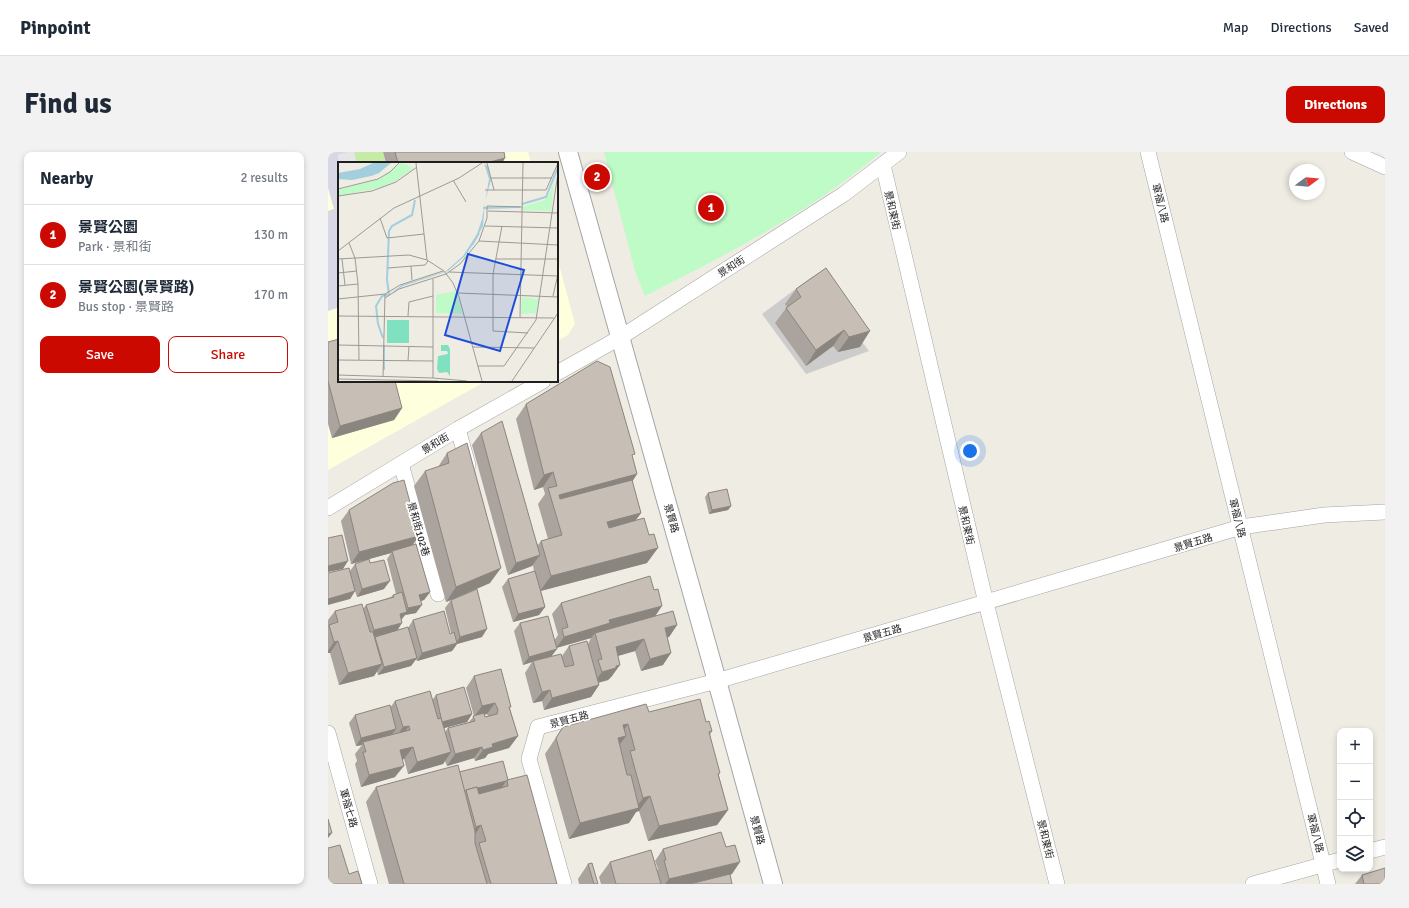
<!DOCTYPE html>
<html lang="en">
<head>
<meta charset="utf-8">
<style>
  body { margin:0; font-family:Signika,"Noto Sans TC",sans-serif; background:#f2f2f3; color:#1f2937 }
  .controls { position:absolute; right:12px; bottom:12px; display:grid; overflow:hidden; border-radius:8px; box-shadow:0 2px 6px #0003 }
  .controls button { width:36px; height:36px; display:grid; place-items:center; padding:0; border:0; border-bottom:1px solid #e0e1e3; background:#fff; color:#1f2937; font:20px sans-serif }
  .compass { position:absolute; left:961px; top:12px; width:36px; height:36px; border-radius:50%; background:#fff; box-shadow:0 2px 6px #0003; rotate:74deg }
  .you { position:absolute; left:642px; top:299px; width:14px; height:14px; margin:-10px; border:3px solid #fff; border-radius:50%; background:#1a73e8; box-shadow:0 0 0 6px #1a73e833 }
  .badge { display:grid; place-items:center; width:26px; height:26px; border-radius:50%; background:#cb0900; color:#fff; font-size:13px; font-weight:700 }
  .pin { position:absolute; translate:-50% -50%; border:2px solid #fff; box-shadow:0 1px 4px #0006 }
  .list { margin:0; padding:0; list-style:none }
  h2 { display:flex; justify-content:space-between; align-items:center; height:52px; margin:0; padding:0 16px; font-size:17px }
  h2 small { font-size:13px; font-weight:400; color:#747a83 }
  .list li { display:grid; grid-template-columns:26px 1fr auto; gap:12px; align-items:center; box-sizing:border-box; height:60px; padding:0 16px; border-top:1px solid #e0e1e3 }
  .list b { display:block; font-size:15px; white-space:nowrap }
  .list p { margin:0; font-size:13px; white-space:nowrap; color:#747a83 }
  .list em { font-size:13px; font-style:normal; color:#747a83 }
  .actions { display:flex; gap:8px; padding:12px 16px }
  .actions a { flex:1; padding:9px 0; border:1px solid #cb0900; border-radius:8px; text-align:center; font-size:14px; color:#cb0900 }
  .actions .main { background:#cb0900; color:#fff }
  .icon { flex:none; width:22px; height:22px; fill:none; stroke:currentColor; stroke-width:2; stroke-linecap:round; stroke-linejoin:round }
  .map { position:relative; flex:none; width:1057px; height:732px; overflow:hidden; border-radius:8px }
  header { display:flex; align-items:center; gap:24px; box-sizing:border-box; height:56px; padding:0 20px; background:#fff; border-bottom:1px solid #e0e1e3 }
  header strong { font-size:19px }
  nav { display:flex; gap:22px; margin-inline-start:auto; font-size:14px }
  .intro { display:flex; align-items:center; justify-content:space-between; box-sizing:border-box; height:96px; padding:0 24px }
  h1 { margin:0; font-size:28px }
  .button { padding:10px 18px; border-radius:8px; background:#cb0900; color:#fff; font-size:14px; font-weight:700 }
  main { display:flex; gap:24px; padding:0 24px }
  aside { flex:1; background:#fff; border-radius:8px; box-shadow:0 2px 6px #0003 }
  .map>svg:first-child { display:block }
</style>
</head>
<body>
<header>
<strong>Pinpoint</strong>
<nav><a>Map</a><a>Directions</a><a>Saved</a></nav>
</header>
<div class="intro"><h1>Find us</h1><a class="button">Directions</a></div>
<main>
<aside>
<h2>Nearby<small>2 results</small></h2>
<ul class="list">
<li><span class="badge">1</span><div><b>景賢公園</b><p>Park · 景和街</p></div><em>130 m</em></li>
<li><span class="badge">2</span><div><b>景賢公園(景賢路)</b><p>Bus stop · 景賢路</p></div><em>170 m</em></li>
</ul>
<div class="actions"><a class="main">Save</a><a>Share</a></div>
</aside>
<div class="map">
<svg width="1057" height="732" viewBox="0 0 1057 732">
  <rect width="100%" height="100%" fill="#efece3"/>
  <g fill="#feffdc">
    <path d="M0,0H200L203,11H11V229H158L0,318Z"/>
    <path d="M229,105L247,172L240,183L229,189Z"/>
  </g>
  <path fill="#ccc" d="M485,124L541,199L478,222L434,162Z"/>
  <path fill="#c6eba7" d="M20,0H55L58,11H12Z"/>
  <path fill="#befbc6" d="M276,0H553C483,60 399,102 317,144L307,119Z"/>
  <path fill="#e6e6e6" d="M20,0H26L29,11H12L10,3Z"/>
  <path fill="#d8d7e5" d="M0,0H20L10,3L12,11L11,163L9,156L0,159V59L6,57L0,36Z"/>
  <g fill="none" stroke-linecap="round" stroke-linejoin="round">
    <defs>
      <g id="minor">
        <path d="M820,0L1000,732"/>
        <path d="M1024,0L1057,15"/>
        <path d="M555,13L658,451L729,732"/>
        <path d="M229,221L293,185L516,42L571,0"/>
        <path d="M130,277L140,313"/>
        <path d="M73,312L110,442"/>
        <path d="M0,356L130,277L215,229"/>
        <path d="M0,581L42,732"/>
        <path d="M1042,699L1057,695"/>
        <path d="M236,732L201,607L210,575L389,529L913,375L996,363L1057,360"/>
        <path d="M925,732L1012,708"/>
      </g>
      <path id="tertiary" d="M240,0L389,529L445,732"/>
    </defs>
    <use href="#minor" stroke="#a5a5a5" stroke-width="16"/>
    <use href="#tertiary" stroke="#a5a5a5" stroke-width="20"/>
    <use href="#minor" stroke="#fff" stroke-width="15"/>
    <use href="#tertiary" stroke="#fff" stroke-width="18"/>
  </g>
  <g fill="#aba39d" fill-rule="evenodd">
    <path d="M55,0H176L177,6L174,11H58Z"/>
    <path d="M498,116L532,195L510,200L505,194L478,214L447,171L459,155L457,152L468,137Z"/>
    <path d="M0,190L74,256L66,268L4,286L0,272Z"/>
    <path d="M198,252L304,306L309,322L304,330L313,361L308,368L319,411L213,439L217,455L211,463L185,470L174,435L180,427L206,420L205,413L204,414L180,423L144,293L153,281L210,393L213,389L220,387L210,352L217,342L215,335L206,338L188,267Z"/>
    <path d="M119,301L162,431L130,445L154,485L129,492L124,499L89,509L88,507L83,514L50,523L49,519L46,524L11,533L2,501H0V468L7,459L35,457L38,453L63,445L65,443L68,442L59,407L63,401L23,412L13,369L21,358L91,384L84,394L102,440L96,448L93,449L88,461L77,463L73,468L69,478L80,476L85,468L122,482L123,481L117,456L123,448L118,450L86,334L97,319L110,315Z"/>
    <path d="M380,341L403,354L400,358L381,362L377,345Z"/>
    <path d="M42,411L56,437L29,445L27,439L22,447V419L27,412Z"/>
    <path d="M233,451L327,464L349,473L341,485H339L335,513L313,519L307,499L290,504L284,524L280,528L270,531L271,533L263,545L216,558L214,549L205,551L197,521L204,510L195,513L186,479L192,471L226,489L230,483L224,462ZM263,486L260,492L241,494L234,504H223L228,496Z"/>
    <path d="M146,524L182,557L190,584L181,596L160,602L157,606L147,609L146,606L119,614L117,609L115,612L80,622L76,607L74,608L67,625L33,635L27,612L29,609L27,602L34,593L28,594L21,571L27,563L62,556L67,549L105,547L108,543L144,562L139,570L116,576L117,580L120,576L141,570L146,564L138,536ZM159,562L160,564L157,565L156,563Z"/>
    <path d="M321,560L378,570L384,579L382,583L391,624L400,658L389,673L320,689L311,659L308,660L301,671L241,687L217,602L235,575Z"/>
    <path d="M131,620L180,628L229,732H61L38,650L48,635Z"/>
    <path d="M335,697L404,722L361,732H273L271,725L282,710L329,718L330,717L327,709Z"/>
    <path d="M260,712L270,732H251L250,727Z"/>
    <path d="M1034,723L1057,732H1027Z"/>
  </g>
  <g fill="#8b857f">
    <path d="M177,6L174,11H158Z"/>
    <path d="M516,178L505,194L478,214L488,198Z"/>
    <path d="M542,179L532,195L510,200L521,185Z"/>
    <path d="M74,256L66,268L4,286L12,274Z"/>
    <path d="M225,320L215,335L206,338L216,323Z"/>
    <path d="M309,322L299,337L227,357L231,343Z"/>
    <path d="M403,354L400,358L381,362L384,358Z"/>
    <path d="M313,361L302,376L268,385L279,370Z"/>
    <path d="M91,384L82,396L64,399L63,401L23,412L31,400Z"/>
    <path d="M330,396L319,411L212,439L223,424Z"/>
    <path d="M212,403L204,414L180,423L188,411Z"/>
    <path d="M20,409L15,417L0,420V414Z"/>
    <path d="M173,416L162,431L118,450L128,435Z"/>
    <path d="M62,429L56,437L29,445L34,437Z"/>
    <path d="M27,439L22,447L0,453V447Z"/>
    <path d="M102,440L96,448L86,451L91,443Z"/>
    <path d="M94,453L88,461L77,463L73,468L72,462L76,461L80,456Z"/>
    <path d="M334,454L326,466L267,481L263,486L228,496L236,485L281,468Z"/>
    <path d="M217,455L211,463L185,470L190,462Z"/>
    <path d="M74,471L69,479L40,486L46,478Z"/>
    <path d="M349,473L341,485L328,488L337,476Z"/>
    <path d="M159,477L154,485L129,492L124,499L89,509L94,501L127,492L132,485Z"/>
    <path d="M316,487L307,499L279,507L288,495Z"/>
    <path d="M10,489L2,501H0V499L6,490Z"/>
    <path d="M229,497L223,505L205,509L204,510L195,513L201,505Z"/>
    <path d="M343,501L335,513L313,519L322,507Z"/>
    <path d="M89,506L83,514L50,523L56,515Z"/>
    <path d="M54,512L46,524L11,533L20,521Z"/>
    <path d="M292,513L284,524L280,528L265,532L274,520L288,514Z"/>
    <path d="M271,533L263,545L216,558L224,546Z"/>
    <path d="M222,538L214,549L205,551L214,540Z"/>
    <path d="M167,551L159,562L146,565L154,554Z"/>
    <path d="M144,562L139,570L109,578L114,570Z"/>
    <path d="M300,572L289,587L295,573Z"/>
    <path d="M81,574L73,585L67,587L75,575Z"/>
    <path d="M68,577L62,585L35,590L34,593L28,594L33,586Z"/>
    <path d="M190,584L181,596L160,602L157,606L147,609L155,598L164,592Z"/>
    <path d="M298,584L287,599L290,586Z"/>
    <path d="M85,595L76,607L63,610L72,598Z"/>
    <path d="M154,595L146,606L119,614L127,602Z"/>
    <path d="M123,600L115,612L80,622L89,610Z"/>
    <path d="M76,614L67,625L33,635L41,623Z"/>
    <path d="M178,629L173,637L140,645L138,639Z"/>
    <path d="M322,644L311,659L308,660L301,671L241,687L252,671L307,657L315,646Z"/>
    <path d="M400,658L389,673L320,689L331,674Z"/>
    <path d="M153,673L143,689L137,690L148,675Z"/>
    <path d="M4,681L0,686V682Z"/>
    <path d="M412,710L404,722L361,732H337L341,727Z"/>
  </g>
  <g fill="#c7beb6" stroke="#8b857f">
    <path d="M67,0H176L177,6L158,11H70Z"/>
    <path d="M498,116L542,179L521,185L516,178L488,198L458,156L473,145L468,137Z"/>
    <path d="M11,187V229H67L74,256L12,274L0,229V190Z"/>
    <path d="M269,209L282,215L307,302L304,303L309,322L231,343L232,347L304,328L313,361L279,370L281,376L316,366L321,383L326,382L330,396L223,424L213,389L234,383L220,336L229,334L225,320L216,323L198,252Z"/>
    <path d="M174,269L212,403L188,411L153,281Z"/>
    <path d="M139,291L173,416L128,435L97,319L121,311L119,301Z"/>
    <path d="M76,328L91,384L31,400L21,358L65,331Z"/>
    <path d="M399,337L403,354L384,358L380,341Z"/>
    <path d="M14,383L20,409L0,414V386Z"/>
    <path d="M88,392L102,440L91,443L94,453L80,456L64,399Z"/>
    <path d="M41,407L42,411L56,408L62,429L34,437L27,412Z"/>
    <path d="M21,416L27,439L0,447V421Z"/>
    <path d="M207,419L217,455L190,462L180,427Z"/>
    <path d="M322,424L326,438L330,437L334,454L281,468L282,471L236,485L234,477L240,475L233,451Z"/>
    <path d="M149,437L159,477L132,485L123,448Z"/>
    <path d="M74,440L79,460L72,462L74,471L46,478L38,453L66,445L65,443Z"/>
    <path d="M34,452L42,480H45L54,512L20,521L10,489L6,490L1,473L10,470L7,459Z"/>
    <path d="M116,459L122,482L126,480L129,491L94,501L85,468Z"/>
    <path d="M345,459L349,473L337,476L343,501L322,507L316,487L288,495L292,513L288,514V516L274,520L270,508L274,507L267,481Z"/>
    <path d="M220,464L229,497L201,505L192,471Z"/>
    <path d="M80,475L89,506L56,515L47,485Z"/>
    <path d="M259,489L271,533L224,546L222,538L214,540L205,509L233,502L237,515L246,513L241,494Z"/>
    <path d="M173,517L183,555H181L190,584L164,592L165,595L155,598L154,595L127,602L120,576L147,569L145,564L156,561L157,565L169,562L170,558L167,551L154,554L146,524Z"/>
    <path d="M136,535L144,562L114,570L108,543Z"/>
    <path d="M102,539L110,567L113,566L123,600L89,610L85,595L72,598L76,614L41,623L35,600H38L35,590L82,578L81,574L75,575L67,549Z"/>
    <path d="M372,547L378,570L381,569L384,579L381,580L392,621L390,622L400,658L331,674L322,644L315,646L302,599L307,598L300,572L295,573L298,584L290,586L299,623H303L311,656L252,671L228,586L235,575L318,552L321,560Z"/>
    <path d="M62,553L68,577L33,586L27,563Z"/>
    <path d="M175,609L180,628L178,629L150,636L149,635L138,638L136,640L131,620Z"/>
    <path d="M130,613L147,679V691L159,732H76L48,635Z"/>
    <path d="M199,623L229,732H163L151,691L158,689L153,673L148,675L138,638L149,635L151,642L180,634L179,628Z"/>
    <path d="M0,667L4,681L0,682Z"/>
    <path d="M393,680L398,695L407,693L412,710L341,727L336,708H338L335,697Z"/>
    <path d="M12,693L21,722L30,719L34,732H0V696Z"/>
    <path d="M323,698L333,732H288L282,710Z"/>
    <path d="M264,711L270,732H266L260,712Z"/>
    <path d="M1057,716V732H1036L1034,723Z"/>
    <path d="M402,722L404,732H362Z"/>
  </g>
  <g text-anchor="middle" stroke-width="3.5" stroke-linejoin="round" paint-order="stroke">
    <g font-size="10" fill="#1e1e1e" stroke="#fff">
      <text transform="translate(833 51) rotate(76)" y="4">軍福八路</text>
      <text transform="translate(565 58) rotate(77)" y="4">景和東街</text>
      <text transform="translate(403 114) rotate(-33)" y="4">景和街</text>
      <text transform="translate(107 291) rotate(-31)" y="4">景和街</text>
      <text transform="translate(344 366) rotate(74)" y="4">景賢路</text>
      <text transform="translate(910 366) rotate(76)" y="4">軍福八路</text>
      <text transform="translate(639 373) rotate(77)" y="4">景和東街</text>
      <text transform="translate(91 377) rotate(74)" y="4">景和街102巷</text>
      <text transform="translate(865 390) rotate(-17)" y="4">景賢五路</text>
      <text transform="translate(554 481) rotate(-16)" y="4">景賢五路</text>
      <text transform="translate(241 567) rotate(-15)" y="4">景賢五路</text>
      <text transform="translate(21 656) rotate(74)" y="4">軍福七路</text>
      <text transform="translate(430 678) rotate(75)" y="4">景賢路</text>
      <text transform="translate(988 681) rotate(76)" y="4">軍福八路</text>
      <text transform="translate(718 687) rotate(76)" y="4">景和東街</text>
    </g>
  </g>
  <g transform="translate(10 10)">
    <rect width="220" height="220" fill="#efece3"/>
    <path d="M63,1L76,6L56,20L40,26L0,34V28L42,17ZM216,19L213,49L184,48V45L207,38L212,31ZM118,129L125,152L98,151V133ZM184,135L200,137L198,151L183,152Z" fill="#befbc6"/>
    <path d="M49,158H71V181H49ZM103,183H110L112,187V214L109,210L101,211L99,207L100,194L110,192L109,189H103Z" fill="#7fe1bf"/>
    <path d="M35,1H53L41,11L33,14L14,18L0,17V11L22,7ZM146,1L150,5L153,18L147,39L145,64L134,84L127,94L110,109L65,124L50,133L64,123L108,109L125,94L139,72L144,57L151,17Z" fill="#a2cede"/>
    <path fill="none" stroke="#a2cede" stroke-width="2" d="M184,42L208,35L220,5M145,46L182,45M134,83L141,71M51,132L49,118L51,69L54,64L74,53L77,38M45,176L40,162L38,144L44,134L52,132M46,208V183"/>
    <path fill="none" stroke="#9b9a94" stroke-width="1" d="M78,1L89,98M149,1L156,28M153,16H214M115,18L128,40M0,27L40,17L52,10L61,1M147,28H208L220,1M0,34L34,29L58,20L79,5M150,49L220,51M42,56L49,76L86,72M147,64L220,66M164,64L155,112V169L190,171M141,79L220,83M11,81L17,96L20,122L21,198M0,89L56,46L121,16L144,1M0,97L71,93L89,98L106,109L115,121L121,135L144,219M4,97L7,123M158,97H220M73,104L74,118M50,106L87,103L90,99M111,110L220,114M0,111L19,109M95,117V216M0,124L20,122M120,131L220,135M215,134L220,112M47,136L61,127L108,112L122,102L141,79L149,56V44L184,45M0,137L47,132M0,154L216,156M70,154L71,140L95,134M182,155L185,1M0,183L95,185M135,185L196,186M0,198L95,199M70,199L71,184M140,204H166L198,158L220,11M0,213L95,216L129,219M45,215L47,132L62,123L105,109M0,217L100,219M174,219L220,151"/>
    <path fill="#1d4ed8" fill-opacity="0.15" stroke="#1d4ed8" stroke-width="2" d="M130,92L186,108L162,189L107,173Z"/>
    <rect width="220" height="220" fill="none" stroke="#1e1e1e" stroke-width="2"/>
  </g>
</svg>
<div class="controls">
<button>+</button>
<button>−</button>
<button><svg class="icon" aria-label="locate" viewBox="0 0 24 24"><circle cx="12" cy="12" r="6"/><path d="M12 2v4M12 18v4M2 12h4M18 12h4"/></svg></button>
<button><svg class="icon" aria-label="layers" viewBox="0 0 24 24"><path d="M12 4l9 5-9 5-9-5zM3 14l9 5 9-5"/></svg></button>
</div>
<svg class="compass" viewBox="-18 -18 36 36"><path d="M0-13l5 13h-10z" fill="#e53935"/><path d="M0 13l5-13h-10z" fill="#747a83"/></svg>
<div class="you"></div>
<div class="pin badge" style="left:383px;top:56px">1</div>
<div class="pin badge" style="left:269px;top:25px">2</div>
</div>
</main>
</body>
</html>
